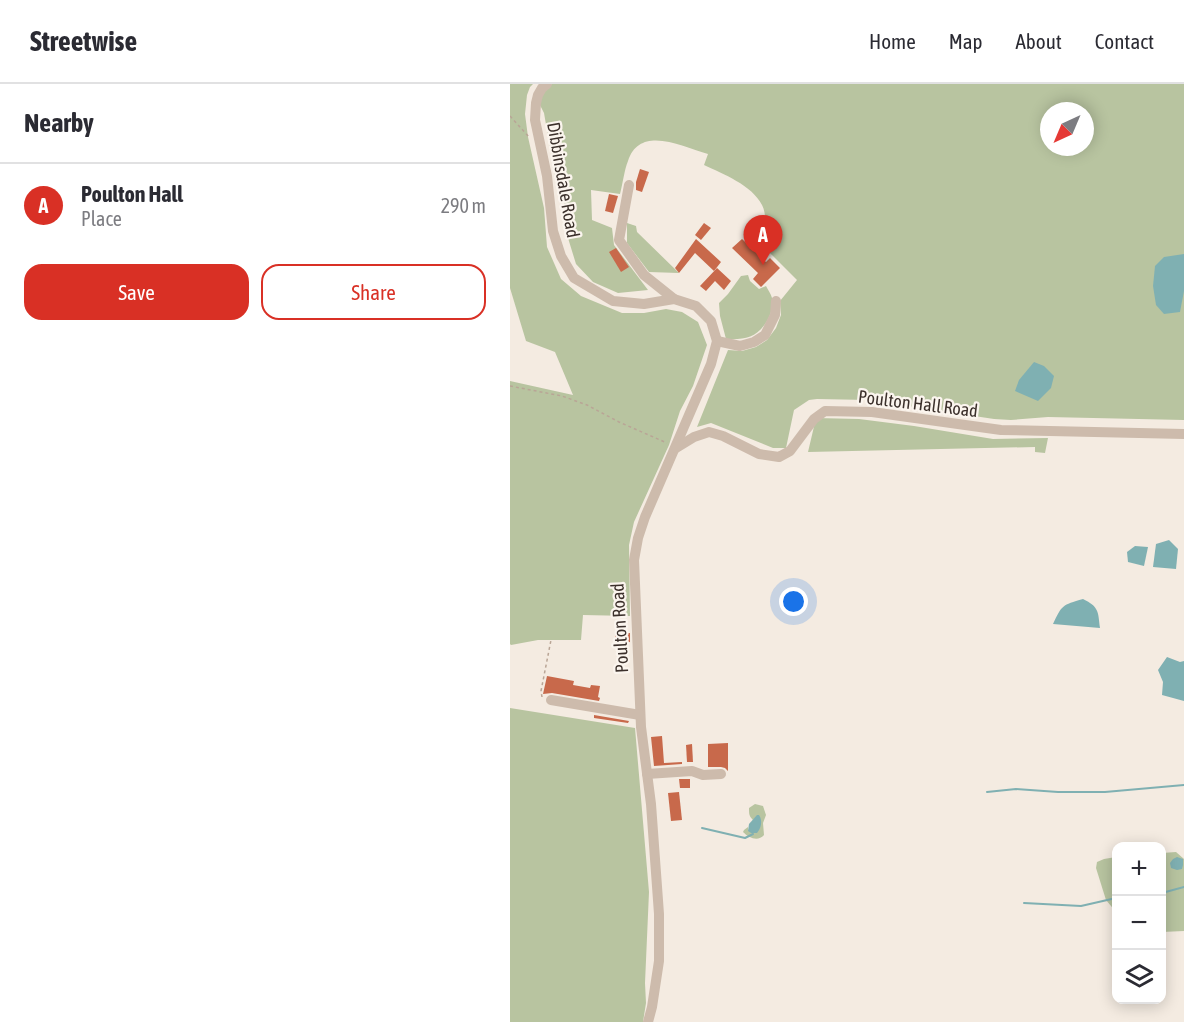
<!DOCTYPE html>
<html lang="en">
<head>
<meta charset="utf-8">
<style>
  body { margin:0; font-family:"Asap Condensed",sans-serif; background:#f2f2f3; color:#2b2b33 }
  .controls { position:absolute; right:18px; bottom:18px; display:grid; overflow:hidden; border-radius:12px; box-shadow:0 3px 15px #0003 }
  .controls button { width:54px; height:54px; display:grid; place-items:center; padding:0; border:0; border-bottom:2px solid #e1e1e2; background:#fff; color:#2b2b33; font:30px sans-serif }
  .compass { position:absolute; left:530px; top:18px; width:54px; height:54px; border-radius:50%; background:#fff; box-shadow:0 3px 15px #0003; rotate:224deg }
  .you { position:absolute; left:284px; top:518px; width:21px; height:21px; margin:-15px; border:4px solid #fff; border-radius:50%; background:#1a73e8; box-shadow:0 0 0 9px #1a73e833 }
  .badge { display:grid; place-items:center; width:39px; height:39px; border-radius:50%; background:#d93025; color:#fff; font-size:20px; font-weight:700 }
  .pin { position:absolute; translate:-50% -50px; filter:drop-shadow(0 2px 3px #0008) }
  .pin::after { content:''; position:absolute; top:32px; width:21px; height:18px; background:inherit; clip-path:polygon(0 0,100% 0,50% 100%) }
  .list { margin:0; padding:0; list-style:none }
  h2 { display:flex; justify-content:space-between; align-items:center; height:78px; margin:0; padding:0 24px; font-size:26px }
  h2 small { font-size:20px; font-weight:400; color:#7c7c81 }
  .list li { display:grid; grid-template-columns:39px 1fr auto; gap:18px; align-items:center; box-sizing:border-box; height:84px; padding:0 24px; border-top:2px solid #e1e1e2 }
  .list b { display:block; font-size:22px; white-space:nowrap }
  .list p { margin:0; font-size:20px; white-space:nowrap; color:#7c7c81 }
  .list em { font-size:20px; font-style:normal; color:#7c7c81 }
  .actions { display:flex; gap:12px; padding:18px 24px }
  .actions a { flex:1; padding:14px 0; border:2px solid #d93025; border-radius:18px; text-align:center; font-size:21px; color:#d93025 }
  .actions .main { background:#d93025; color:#fff }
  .icon { flex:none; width:33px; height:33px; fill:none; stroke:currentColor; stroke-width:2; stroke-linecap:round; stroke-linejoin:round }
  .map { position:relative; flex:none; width:674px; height:938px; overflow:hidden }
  header { display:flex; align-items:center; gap:36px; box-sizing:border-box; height:84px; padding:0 30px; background:#fff; border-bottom:2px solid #e1e1e2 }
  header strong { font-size:28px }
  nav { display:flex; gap:33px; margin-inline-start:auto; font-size:21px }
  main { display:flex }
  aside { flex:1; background:#fff }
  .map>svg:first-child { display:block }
</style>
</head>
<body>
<header>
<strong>Streetwise</strong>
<nav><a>Home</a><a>Map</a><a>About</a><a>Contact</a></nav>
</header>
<main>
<aside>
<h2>Nearby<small></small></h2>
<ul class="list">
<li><span class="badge">A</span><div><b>Poulton Hall</b><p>Place</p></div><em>290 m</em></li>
</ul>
<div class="actions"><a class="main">Save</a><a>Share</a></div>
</aside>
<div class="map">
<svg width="674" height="938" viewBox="0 0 674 938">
  <rect width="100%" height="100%" fill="#f4ebe1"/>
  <g fill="#b8c4a0" fill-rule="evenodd">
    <path d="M0,0H23L20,3L17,11L15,30L18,53L34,124L37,163L51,195L71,212L112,229H134L156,225L172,228L188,238L197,261L183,302L170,327L159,361L124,438L119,461L120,532L73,531L71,556H28L1,561L0,560V297L63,311L45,268L16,257L0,204Z"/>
    <path d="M42,0H674V336L538,333L501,336L484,335L358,316L307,315L299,316L284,326L276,364H263L201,339L187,343L218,266L232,267L246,263L257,256L266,244L271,231L270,217L287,196L254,163C254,150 258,132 252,121C242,101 213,90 194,81L198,70C173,63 130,40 118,77C114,87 113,99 110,110L81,106L82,136L102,144L104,161L138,206L108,209L83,198L66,180L58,154L54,116L45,92L34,29L29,19L33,9ZM539,27H575V63H539Z"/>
    <path d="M117,139L126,142L127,148L169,189L139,188L117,159Z"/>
    <path d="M238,191L240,197L249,205L256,202C258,206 261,210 262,214C263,223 261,230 257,237C247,254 234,256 216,255L210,232L209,219L218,210L231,192Z"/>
    <path d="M306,334L349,335L404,342L483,355L538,354L535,369L525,368V363L298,368Z"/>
    <path d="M0,624L125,644L139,808L135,899L136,919L133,938H0Z"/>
    <path d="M245,720L253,722L256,731L253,739L254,751C248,758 239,754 233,748L234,746L238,743V747L245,734L243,736C239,732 239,730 239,724Z"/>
    <path d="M666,768L674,775V847L652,848V769Z"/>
    <path d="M606,773V828L596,816L586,784L587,778L594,775Z"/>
  </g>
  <g fill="#7fb0b2">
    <path d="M674,170V207L670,228L654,230L646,221L643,202L645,182L654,173Z"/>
    <path d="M524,278L534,282L544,292L541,304L528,317L505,307L509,296Z"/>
    <path d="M659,456L668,465L666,485L643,483L646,460Z"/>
    <path d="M625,462L638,463L634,482L618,478L617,468Z"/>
    <path d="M573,515C589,523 588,527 590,544L543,540C552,521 552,521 573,515Z"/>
    <path d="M657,573L670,578L674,577V617L652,611L653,598L648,586Z"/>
    <path d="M247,731H249C253,737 251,744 247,749H241L238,747L239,740Z"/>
    <path d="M667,773L673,775V781L672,785L667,786L661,784L660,779L663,775Z"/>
  </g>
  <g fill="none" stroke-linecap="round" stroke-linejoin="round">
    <g stroke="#7fb0b2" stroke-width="2">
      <path d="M477,708L506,705L548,708H595L674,701"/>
      <path d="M192,744L235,754L243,750"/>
      <path d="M652,809L674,803"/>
      <path d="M514,819L571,822L606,814"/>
    </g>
  </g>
  <g fill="#c8694b">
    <path d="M130,85L139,88L132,108L126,106V98Z"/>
    <path d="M99,110L108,112L103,129L95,127Z"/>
    <path d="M194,139L201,144L191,156L185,151Z"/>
    <path d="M186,155L211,178L204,187L185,169L169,189L165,184Z"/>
    <path d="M232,155L256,178L260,174L270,184L251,203L243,195L248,189L222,164Z"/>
    <path d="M106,164L119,183L111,188L99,168Z"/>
    <path d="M207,184L221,197L214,206L205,197L196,207L190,202Z"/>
    <path d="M120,549V558L105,560V550Z"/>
    <path d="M37,592L64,597L63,601L80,604L81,601L90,602L88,613L90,614L89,617L42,609L33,610Z"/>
    <path d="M84,631L119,637L118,639L84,634Z"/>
    <path d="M152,652L154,679L172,678V680L144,682L141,653Z"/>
    <path d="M218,659V687L215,684L211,683H198V660Z"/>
    <path d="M182,660L183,678H177L176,661Z"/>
    <path d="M169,695H180V704H170Z"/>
    <path d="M169,708L172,736L161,737L158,709Z"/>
  </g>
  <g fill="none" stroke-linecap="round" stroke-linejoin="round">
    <g stroke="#b9a596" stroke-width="1.5" stroke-dasharray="3 3" stroke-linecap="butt">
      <path d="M0,32L19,53"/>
      <path d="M0,302L52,312L77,321L109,338L157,359"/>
      <path d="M32,613L31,607L41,556"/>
    </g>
    <g stroke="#cdbbac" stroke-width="10">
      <path d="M37,0L32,4L28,11L26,19L25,36L37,92L43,147L51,172L64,194L103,217L134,220L164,215L186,222L201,237L207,257L201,280L135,433L128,454L124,476L131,643L141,720L149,830V877L142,923L138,938"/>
      <path d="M119,101L109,156L134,191L164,215"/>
      <path d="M207,257L230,262L244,258L255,251L265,231L266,217"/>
      <path d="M166,364L184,353L199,348L213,352L249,370L269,373L280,367L304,335L315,327L362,328L491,346L674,350"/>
      <path d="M41,616L130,631"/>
      <path d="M137,690L182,687L193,691L211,690"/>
    </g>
  </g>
  <g text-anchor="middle" stroke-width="4.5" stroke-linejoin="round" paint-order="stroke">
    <g font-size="18" fill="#3b302b" stroke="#fbf5ee">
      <text transform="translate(53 96) rotate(80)" y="6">Dibbinsdale Road</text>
      <text transform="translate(408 320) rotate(7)" y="6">Poulton Hall Road</text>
      <text transform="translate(110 544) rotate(-93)" y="6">Poulton Road</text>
    </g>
  </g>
</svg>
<div class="controls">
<button>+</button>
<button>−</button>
<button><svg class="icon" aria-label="layers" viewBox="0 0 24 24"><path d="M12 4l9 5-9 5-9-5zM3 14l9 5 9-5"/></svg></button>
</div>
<svg class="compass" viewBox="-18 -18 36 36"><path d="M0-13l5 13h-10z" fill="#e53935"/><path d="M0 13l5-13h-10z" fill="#7c7c81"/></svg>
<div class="you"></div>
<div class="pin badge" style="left:253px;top:181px">A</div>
</div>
</main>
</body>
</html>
